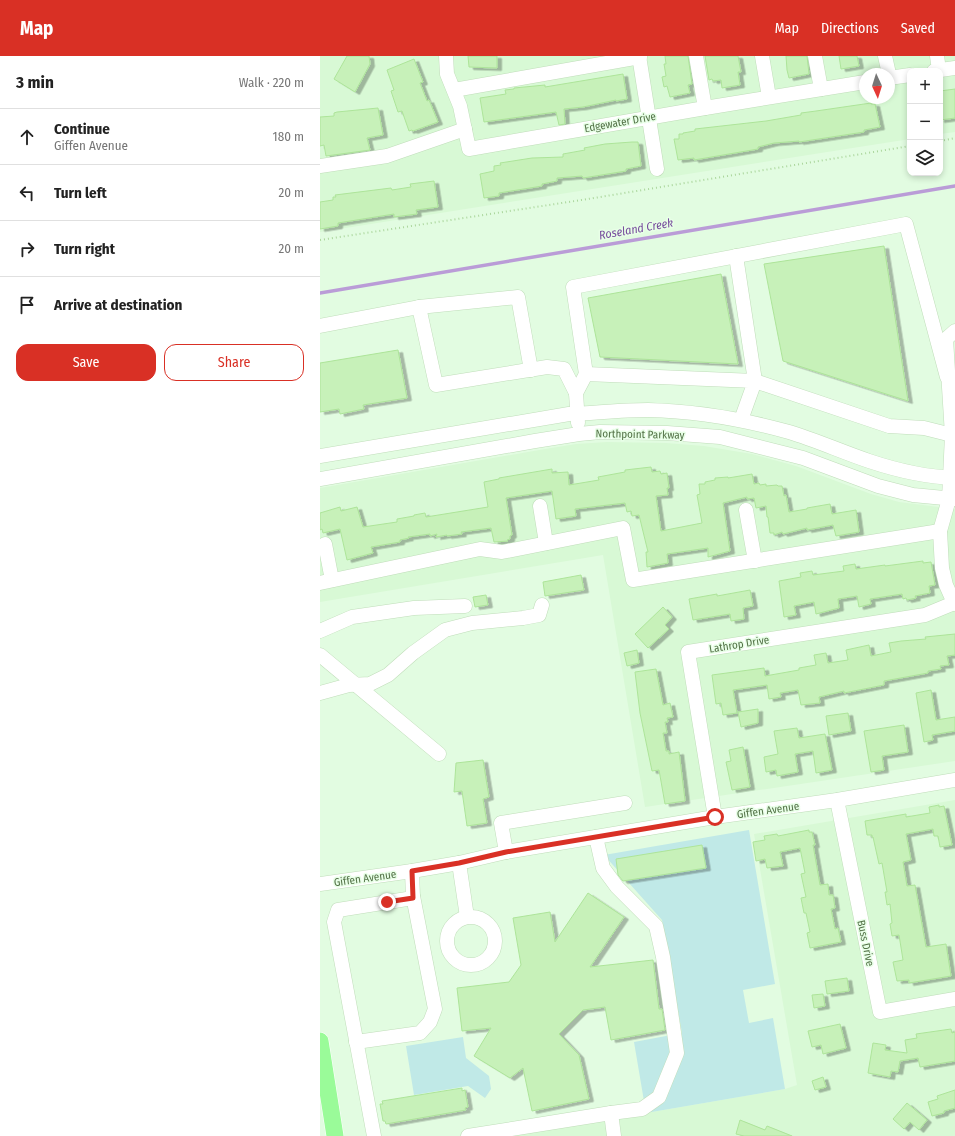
<!DOCTYPE html>
<html lang="en">
<head>
<meta charset="utf-8">
<style>
  body { margin:0; font-family:"Fira Sans Condensed",sans-serif; background:#f2f2f2; color:#222 }
  .controls { position:absolute; right:12px; top:12px; display:grid; overflow:hidden; border-radius:8px; box-shadow:0 2px 6px #0003 }
  .controls button { width:36px; height:36px; display:grid; place-items:center; padding:0; border:0; border-bottom:1px solid #e0e0e0; background:#fff; color:#222; font:20px sans-serif }
  .compass { position:absolute; left:539px; top:12px; width:36px; height:36px; border-radius:50%; background:#fff; box-shadow:0 2px 6px #0003; rotate:176deg }
  .stop { position:absolute; width:12px; height:12px; margin:-9px; border:3px solid #d93025; border-radius:50%; background:#fff }
  .stop.end { background:#d93025; border-color:#fff; box-shadow:0 1px 4px #0008 }
  .list { margin:0; padding:0; list-style:none }
  h2 { display:flex; justify-content:space-between; align-items:center; height:52px; margin:0; padding:0 16px; font-size:17px }
  h2 small { font-size:13px; font-weight:400; color:#767676 }
  .list li { display:grid; grid-template-columns:26px 1fr auto; gap:12px; align-items:center; box-sizing:border-box; height:56px; padding:0 16px; border-top:1px solid #e0e0e0 }
  .list b { display:block; font-size:15px; white-space:nowrap }
  .list p { margin:0; font-size:13px; white-space:nowrap; color:#767676 }
  .list em { font-size:13px; font-style:normal; color:#767676 }
  .actions { display:flex; gap:8px; padding:12px 16px }
  .actions a { flex:1; padding:9px 0; border:1px solid #d93025; border-radius:12px; text-align:center; font-size:14px; color:#d93025 }
  .actions .main { background:#d93025; color:#fff }
  .icon { flex:none; width:22px; height:22px; fill:none; stroke:currentColor; stroke-width:2; stroke-linecap:round; stroke-linejoin:round }
  .map { position:relative; flex:none; width:635px; height:1080px; overflow:hidden }
  header { display:flex; align-items:center; gap:24px; box-sizing:border-box; height:56px; padding:0 20px; background:#d93025; color:#fff }
  header strong { font-size:19px }
  nav { display:flex; gap:22px; margin-inline-start:auto; font-size:14px }
  main { display:flex }
  aside { flex:1; background:#fff }
  .map>svg:first-child { display:block }
</style>
</head>
<body>
<header>
<strong>Map</strong>
<nav><a>Map</a><a>Directions</a><a>Saved</a></nav>
</header>
<main>
<aside>
<h2>3 min<small>Walk · 220 m</small></h2>
<ul class="list">
<li><svg class="icon" aria-label="ahead" viewBox="0 0 24 24"><path d="M12 20V5M6 11l6-6 6 6"/></svg><div><b>Continue</b><p>Giffen Avenue</p></div><em>180 m</em></li>
<li><svg class="icon" aria-label="left" viewBox="0 0 24 24"><path d="M17 20v-9H6M10 6l-5 5 5 5"/></svg><div><b>Turn left</b></div><em>20 m</em></li>
<li><svg class="icon" aria-label="right" viewBox="0 0 24 24"><path d="M7 20v-9h11M14 6l5 5-5 5"/></svg><div><b>Turn right</b></div><em>20 m</em></li>
<li><svg class="icon" aria-label="arrive" viewBox="0 0 24 24"><path d="M6 21V4h12l-3 4 3 4H6"/></svg><div><b>Arrive at destination</b></div></li>
</ul>
<div class="actions"><a class="main">Save</a><a>Share</a></div>
</aside>
<div class="map">
<svg width="635" height="1080" viewBox="0 0 635 1080">
  <defs>
    <filter id="shadow"><feDropShadow dx="4.5" dy="2.5" stdDeviation="0" flood-color="#0004"/></filter>
  </defs>
  <rect width="100%" height="100%" fill="#e2fce1"/>
  <g fill="#d8f9d5" fill-rule="evenodd">
    <path d="M0,0H635V76L620,78V15H590V83L0,176ZM545,18H569V42H545Z"/>
    <path d="M287,386L346,387L384,390L432,398L476,410L551,438L579,446L635,453V705L325,751L283,499L0,546V432L225,393L256,388Z"/>
    <path d="M635,744V1080H182L326,1057L465,1033L477,1029L434,778Z"/>
  </g>
  <g fill="#c0e9e7">
    <path d="M429,774L455,928L423,934L429,967L453,962L465,1033L326,1057L314,986L362,977L342,864L284,799Z"/>
    <path d="M143,981L146,1002L169,1020L171,1033L165,1042L148,1030L94,1039L86,990Z"/>
  </g>
  <g fill="none" stroke-linecap="round" stroke-linejoin="round">
    <path stroke="#ba9cd7" stroke-width="3.5" d="M0,237L635,130"/>
  </g>
  <g fill="#c7f1b9" stroke="#ade499" filter="url(#shadow)">
    <path d="M27,0H49L50,8L35,36L14,23Z"/>
    <path d="M148,0H177V12L149,11Z"/>
    <path d="M345,0H368L372,28L368,29L370,37L350,41L347,30L344,31L342,21L346,20L344,8H346Z"/>
    <path d="M385,0H418L421,16H418L420,29L402,32L401,24L393,25L392,23L389,24Z"/>
    <path d="M466,0H487L489,18L469,22L467,14Z"/>
    <path d="M519,0H537L539,10L521,13Z"/>
    <path d="M94,3L103,26L100,27L107,45L109,44L118,66L93,75L92,74L89,75L82,55L78,56L71,35L74,34L67,14Z"/>
    <path d="M303,18L307,43L296,45V44L263,51L244,53L245,68L239,69L236,56L164,66L160,42L186,38L185,34L194,33V32L225,29V31Z"/>
    <path d="M635,33V62L620,64V35Z"/>
    <path d="M551,47V48H555L560,71L544,74V76L479,86V85L454,87L438,91V93L374,104V102L358,104L354,83H359V78H363V77L375,75V73L446,65L481,59V57L496,55Z"/>
    <path d="M58,52L63,79L47,82L50,94L6,100L4,89L0,90V61L14,60V57L17,56Z"/>
    <path d="M312,86H318L321,110L306,113V115L263,122L262,120L237,122V125L222,128V130L179,137V140L164,142L160,118L174,115V110L181,109L180,107L212,102L243,101V98L265,94L264,92L285,88Z"/>
    <path d="M114,125L118,151L96,154L97,158L74,161V158L18,167V170L0,173V146L13,144V141H16L15,139L71,132L72,134L91,131L90,128Z"/>
    <path d="M564,190L588,345L463,305L444,208Z"/>
    <path d="M401,218L418,308L280,301L268,242Z"/>
    <path d="M78,294L87,342L43,349L44,353L20,358L19,353L0,356V307Z"/>
    <path d="M331,411L332,416L340,415L341,418L347,417L349,432H347L348,439L336,440L341,475L382,467L377,439L380,438L379,428H385V426L395,424V422L408,421V422L432,418L434,428L439,427L440,429L446,428V430L457,429L458,430H462L464,440L466,439L469,456L487,453V452L510,448L512,458L536,454L539,476L516,480L513,469L487,474V472L463,478L462,476L454,479V477H450L448,461H447L446,450L436,452L434,442L427,443V441L403,447L410,495L388,501V492L347,498L348,507L327,511L326,496H328L319,459L312,460L311,455L307,456L305,447L255,453L256,460L236,463L232,435L186,442L192,479L190,480V483L187,484L188,485L174,486L171,472L141,476L142,478L127,480V479L116,481L117,478L110,480V478L88,481L89,482L80,484V486L51,491L53,497L27,504L20,473L3,477L2,473L0,474V457L20,451L21,455L37,451L43,471L77,466V463L94,460V459L105,457L106,461L168,451L164,426L179,423V422L232,413V417L248,416L249,429L279,424L278,421L305,416V414Z"/>
    <path d="M603,505V507L611,506L615,529L609,530L610,537L595,540L596,542L587,544L586,542L583,543L582,538L550,543L551,548L539,551L537,540L518,543L519,552L496,558L494,546L474,550L476,559L464,561L459,525L481,521L480,517L492,515L493,519L524,515L523,510L535,508L536,513L565,509V510Z"/>
    <path d="M261,519L264,534L225,540L223,526Z"/>
    <path d="M430,534L433,550L423,552L424,563L411,565L410,558L373,564L369,543L397,538V540Z"/>
    <path d="M166,539L168,549L155,551L153,541Z"/>
    <path d="M343,551L352,561L345,569L349,573L328,592L315,578Z"/>
    <path d="M635,578V599L627,600L629,609L620,610L621,613L608,615V617L564,625V629L524,637V635L499,641L500,647L481,649L478,634L460,637L461,641L449,643L447,629L413,634L417,657L403,659L401,647L396,648L392,619L444,612L445,620L479,614V612L496,609L494,599L506,597L508,607L528,604L526,594L549,589L551,600L571,596L569,587L581,585L606,583L605,581Z"/>
    <path d="M317,594L319,607L307,610L304,597Z"/>
    <path d="M336,613L343,649L350,647L353,661L347,662L348,666H345L347,677H343L346,695H349V698L359,696L365,744V745L345,748L339,714L332,715L320,657L315,616Z"/>
    <path d="M611,634L616,664L635,661V675L612,679L613,684L604,686L596,637Z"/>
    <path d="M438,653V667L421,671L418,656Z"/>
    <path d="M528,657L531,675L509,679L506,660Z"/>
    <path d="M584,669L588,696L562,700L564,714L551,716L544,675Z"/>
    <path d="M477,672L479,682L505,678L512,714L496,717L493,695L475,698L478,716L457,720L456,714L446,716L444,701L458,698L454,675Z"/>
    <path d="M423,691L430,731L412,734L406,706L411,705L409,694Z"/>
    <path d="M163,704L169,741L163,743L167,767L147,770L142,735L134,736L136,707Z"/>
    <path d="M619,749V751L624,750L632,789L620,791L618,780H614L613,773L586,778L591,804L583,806L587,830L595,829L606,891L626,888L631,920L589,927V924L577,925L573,906L583,904L579,879L572,880L570,868L572,867L570,848L567,849L565,836H567L562,807L559,808L553,781H552V779H547L545,765L586,758V761L610,757L609,751Z"/>
    <path d="M489,774V776H492L495,789H493L500,829L508,828L509,839H513L515,852L511,853L515,873L518,872L521,886L490,892L487,877L490,876L486,857H484L481,842L486,841L481,818L485,817L480,792L460,796L463,810L447,812L445,803L436,805L433,786L445,784L444,780L457,778L458,780Z"/>
    <path d="M382,789L386,812L303,825L298,819L296,803Z"/>
    <path d="M268,837L304,861L270,911L333,904L339,953H342L345,974L291,984L285,951L263,954L239,978L259,999L269,1043L212,1055L203,1012L190,1022L154,1000L171,972L142,975L137,932L189,926L201,909L193,862L230,856L235,886Z"/>
    <path d="M527,922L529,935L507,938L505,925Z"/>
    <path d="M503,938L505,950L494,952L492,939Z"/>
    <path d="M520,968L526,992L503,998L501,989L492,991L488,975Z"/>
    <path d="M631,973L632,977L635,976V1005L600,1011L598,1002L580,1005L578,1016L571,1015L570,1021L548,1017L553,987L566,989L565,994L587,997L585,984L597,982L596,978Z"/>
    <path d="M503,1021L506,1031L495,1034L492,1025Z"/>
    <path d="M142,1032V1035L145,1034L148,1051L145,1052L146,1054L66,1068L65,1065H63L60,1048H63L62,1045Z"/>
    <path d="M635,1034V1052L624,1055V1057L612,1060L608,1046L618,1043L617,1040Z"/>
    <path d="M587,1047L607,1064L599,1074L590,1066L584,1073L573,1063Z"/>
    <path d="M420,1064L445,1074L447,1070L472,1080H424L416,1078Z"/>
  </g>
  <g fill="none" stroke-linecap="round" stroke-linejoin="round">
    <defs>
      <g id="minor">
        <path d="M126,0L127,18L140,50L149,93L385,52L545,26"/>
        <path d="M319,0L337,113"/>
        <path d="M376,0L385,52"/>
        <path d="M442,0L449,41"/>
        <path d="M495,0L501,33"/>
        <path d="M565,0L569,18"/>
        <path d="M617,0L619,14"/>
        <path d="M614,15L635,12"/>
        <path d="M569,22L590,19"/>
        <path d="M134,34L320,1"/>
        <path d="M0,110L67,100L145,73"/>
        <path d="M416,200L435,325L569,370L604,372L632,379"/>
        <path d="M99,251L198,241L211,314"/>
        <path d="M0,270L99,251L116,329L227,311L244,313L256,337"/>
        <path d="M635,275L626,283L632,379L629,443L620,475L622,512L626,529L634,547L635,548"/>
        <path d="M266,318L253,231L586,168L627,321"/>
        <path d="M258,367L256,337L266,318L435,325L421,364"/>
        <path d="M0,400L249,358C275,357 301,354 328,354C376,355 422,363 469,376C496,384 522,396 549,405C576,414 606,421 635,422"/>
        <path d="M0,423L215,385L259,378L280,376L347,377L400,381L483,402L558,430L593,439L635,443"/>
        <path d="M220,450L226,487"/>
        <path d="M426,454L435,505"/>
        <path d="M5,488L12,524"/>
        <path d="M0,527L160,493L182,496L303,472L313,524L620,475"/>
        <path d="M0,575L32,561L94,552L145,550"/>
        <path d="M0,599L119,698"/>
        <path d="M0,637L29,629L50,628L68,619L93,597L125,574L152,567L203,562L219,559L222,549"/>
        <path d="M517,744L560,956L635,943"/>
        <path d="M395,761L368,596L605,559L634,547"/>
        <path d="M186,796L181,767L305,747"/>
        <path d="M139,807L147,861"/>
        <path d="M0,828L92,815L139,807L186,796L395,761L517,744L635,724"/>
        <circle cx="151" cy="885" r="24"/>
        <path d="M36,986L100,977L110,966L115,953L93,840"/>
        <path d="M291,1057L294,1080"/>
        <path d="M54,1080L14,866L18,854L93,842L92,815"/>
        <path d="M148,1080L291,1057L322,1053L339,1041L357,997L343,901L336,870L297,831L283,812L276,781"/>
      </g>
      <path id="major" d="M0,985L15,1080"/>
    </defs>
    <use href="#minor" stroke="#c0ddba" stroke-width="15"/>
    <use href="#major" stroke="#fff" stroke-width="18"/>
    <g stroke="#abd69c" stroke-width="2" stroke-dasharray="1 3" stroke-linecap="butt">
      <path d="M620,85L635,82"/>
      <path d="M0,184L268,143L590,90"/>
    </g>
    <use href="#minor" stroke="#fff" stroke-width="14"/>
    <use href="#major" stroke="#9afb99" stroke-width="17"/>
  </g>
  <g fill="none" stroke-linecap="round" stroke-linejoin="round">
    <path stroke="#d93025" stroke-width="5" d="M67,846L93,842L92,815L139,807L186,796L395,761"/>
  </g>
  <g text-anchor="middle" stroke-width="3" stroke-linejoin="round" paint-order="stroke">
    <g font-size="11" fill="#547348" stroke="#e8ffe7">
      <text transform="translate(300 66) rotate(-10)" y="4">Edgewater Drive</text>
      <text transform="translate(320 378) rotate(1)" y="4">Northpoint Parkway</text>
      <text transform="translate(419 588) rotate(-9)" y="4">Lathrop Drive</text>
      <text transform="translate(448 754) rotate(-8)" y="4">Giffen Avenue</text>
      <text transform="translate(45 822) rotate(-8)" y="4">Giffen Avenue</text>
      <text transform="translate(546 887) rotate(78)" y="4">Buss Drive</text>
    </g>
    <g font-size="12" font-style="italic" fill="#754b9c" stroke="#e8ffe7">
      <text transform="translate(316 173) rotate(-10)" y="4">Roseland Creek</text>
    </g>
  </g>
</svg>
<div class="controls">
<button>+</button>
<button>−</button>
<button><svg class="icon" aria-label="layers" viewBox="0 0 24 24"><path d="M12 4l9 5-9 5-9-5zM3 14l9 5 9-5"/></svg></button>
</div>
<svg class="compass" viewBox="-18 -18 36 36"><path d="M0-13l5 13h-10z" fill="#e53935"/><path d="M0 13l5-13h-10z" fill="#767676"/></svg>
<div class="stop" style="left:395px;top:761px"></div>
<div class="stop end" style="left:67px;top:846px"></div>
</div>
</main>
</body>
</html>
